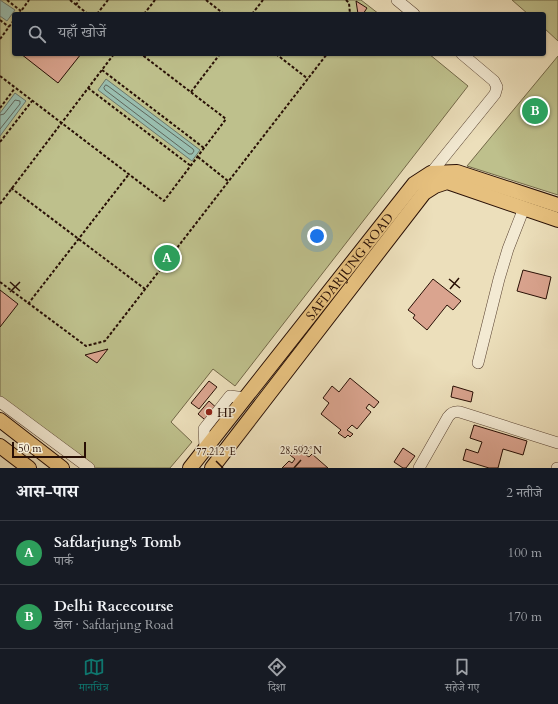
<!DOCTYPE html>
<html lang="hi">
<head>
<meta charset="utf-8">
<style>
  body { margin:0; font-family:Cardo,"Noto Serif Devanagari",serif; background:#242831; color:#f1f3f6 }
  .scale { position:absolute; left:12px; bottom:10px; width:74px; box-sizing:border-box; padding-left:4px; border:2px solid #280f05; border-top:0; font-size:11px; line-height:14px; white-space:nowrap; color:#280f05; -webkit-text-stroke:3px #f3ead3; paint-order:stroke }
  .you { position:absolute; left:317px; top:236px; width:14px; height:14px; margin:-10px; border:3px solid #fff; border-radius:50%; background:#1a73e8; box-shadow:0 0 0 6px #1a73e833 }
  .badge { display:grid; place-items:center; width:26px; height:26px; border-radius:50%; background:#0f766e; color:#fff; font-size:13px; font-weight:700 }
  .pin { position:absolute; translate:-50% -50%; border:2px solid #fff; box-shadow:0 1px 4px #0006 }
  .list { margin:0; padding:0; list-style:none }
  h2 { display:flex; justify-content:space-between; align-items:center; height:52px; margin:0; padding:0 16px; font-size:17px }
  h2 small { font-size:13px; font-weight:400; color:#9ea1a6 }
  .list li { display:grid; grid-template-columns:26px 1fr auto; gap:12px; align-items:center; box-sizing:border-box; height:64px; padding:0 16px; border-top:1px solid #363941 }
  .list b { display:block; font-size:15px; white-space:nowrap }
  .list p { margin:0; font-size:13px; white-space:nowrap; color:#9ea1a6 }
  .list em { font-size:13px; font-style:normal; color:#9ea1a6 }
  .icon { flex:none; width:22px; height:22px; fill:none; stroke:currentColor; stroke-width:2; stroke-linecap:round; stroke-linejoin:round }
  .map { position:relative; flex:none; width:558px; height:468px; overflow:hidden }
  .search { position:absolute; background:#171b24; box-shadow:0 1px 3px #0004; left:12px; right:12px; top:12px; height:44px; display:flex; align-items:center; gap:10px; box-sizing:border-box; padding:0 14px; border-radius:4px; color:#9ea1a6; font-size:15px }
  .sheet { height:180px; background:#171b24 }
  nav { display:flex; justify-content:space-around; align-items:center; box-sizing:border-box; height:56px; border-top:1px solid #363941; background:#171b24; font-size:11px; color:#9ea1a6 }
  nav a { display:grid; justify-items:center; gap:2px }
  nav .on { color:#0f766e }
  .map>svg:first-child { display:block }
</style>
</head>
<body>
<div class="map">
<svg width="558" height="468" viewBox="0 0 558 468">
  <rect width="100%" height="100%" fill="#ecdfbb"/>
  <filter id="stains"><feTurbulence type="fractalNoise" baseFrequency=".005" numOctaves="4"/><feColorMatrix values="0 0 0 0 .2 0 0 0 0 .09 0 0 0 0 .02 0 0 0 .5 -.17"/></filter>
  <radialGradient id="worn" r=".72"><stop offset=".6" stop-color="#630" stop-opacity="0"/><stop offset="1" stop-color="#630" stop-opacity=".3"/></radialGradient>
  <g fill="#bec08c" stroke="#736848">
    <path d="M0,0H361L379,14H14V54H429L468,86L235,386L213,369L171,422L192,442L170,468H93L0,397Z"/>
    <path d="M512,0H558V41L544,28V14H528Z"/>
    <path d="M558,56V195L467,166Z"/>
  </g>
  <g fill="#99bdae" stroke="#6c776a">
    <path d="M0,0L15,10L7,21L0,16Z"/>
    <path d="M106,79L200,150L192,161L98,90Z"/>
    <path d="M15,93L26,101L0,136V113Z"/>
  </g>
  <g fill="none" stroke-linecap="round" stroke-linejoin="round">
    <g stroke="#60665a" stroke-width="1">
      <path d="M106,85L108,86L193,149L194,151L192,154H189L105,90L104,88Z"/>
      <path d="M0,115L4,114L15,100L20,101V104L0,129"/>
    </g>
  </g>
  <g fill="#daa48f" stroke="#280f05">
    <path d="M356,1L367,8L363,14H358Z"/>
    <path d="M21,54H81L58,83Z"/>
    <path d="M523,270L551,277L546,299L517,291Z"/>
    <path d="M433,279L461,301L453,310L447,305L427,330L413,318L415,315L408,310Z"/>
    <path d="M0,290L18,304L0,327Z"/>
    <path d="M108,349L97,363L85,355Z"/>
    <path d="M350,378L379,402L374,408L369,404L366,408L371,412L357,429L352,425L347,430L353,434L350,437L348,435L345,438L338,433L341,430L321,414L329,403L323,398L332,386L339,392Z"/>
    <path d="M209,381L217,387L199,409L191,403Z"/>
    <path d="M453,386L473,392L471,402L451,397Z"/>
    <path d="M209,401L220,411L210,424L198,414Z"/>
    <path d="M474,425L527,441L523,455L503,449L498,468H489L463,460L466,449L478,453L482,442L470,438Z"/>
    <path d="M302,445L309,451L306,455L309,457L312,454L328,468H282L289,461L292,463L295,459L290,455L297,446L299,448Z"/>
    <path d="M403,448L415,456L406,468H403L394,462Z"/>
  </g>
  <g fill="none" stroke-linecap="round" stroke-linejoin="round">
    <defs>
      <g id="minor">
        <path d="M397,0L414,14"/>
        <path d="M429,177L431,173L495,94L497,87L494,81L462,54"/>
        <path d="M478,363L499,279L508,249L524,208"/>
        <path d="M0,402L89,468"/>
        <path d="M205,448L204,429L230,396L245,398"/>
        <path d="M419,468L448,417C451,413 454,411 460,412L558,443"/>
        <path d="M557,468H558"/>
      </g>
      <g id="major">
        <path d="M0,420L62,468"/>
        <path d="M0,446L29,468"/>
        <path id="s1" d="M190,468L414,184L431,173L457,172L558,205"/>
        <path d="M212,468L424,193L435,186L447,182L558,220"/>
      </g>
    </defs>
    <use href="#minor" stroke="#594332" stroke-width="12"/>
    <use href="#major" stroke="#280f05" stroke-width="16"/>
    <g stroke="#280f05" stroke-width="2" stroke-dasharray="3 2" stroke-linecap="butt">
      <path d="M7,0L21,11"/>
      <path d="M70,0L88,14"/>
      <path d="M206,0L224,14"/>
      <path d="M346,0L349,3L350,14"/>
      <path d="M76,5L79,0"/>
      <path d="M19,14L29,0"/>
      <path d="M97,14L108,0"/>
      <path d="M144,14L155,0"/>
      <path d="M252,14L263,0"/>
      <path d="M0,20L9,27"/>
      <path d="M0,39L14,20"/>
      <path d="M276,54L308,79"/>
      <path d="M102,70L204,148"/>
      <path d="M0,76L164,201L226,119L141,54"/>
      <path d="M88,88L191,166"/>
      <path d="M191,92L220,54"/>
      <path d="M0,108L15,88"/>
      <path d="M0,142L32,101"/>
      <path d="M198,157L228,181"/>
      <path d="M11,188L145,289"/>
      <path d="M0,204L114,54"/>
      <path d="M0,282L86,346L105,341L327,54"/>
      <path d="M28,304L129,174"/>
    </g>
    <use href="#minor" stroke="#f3ead3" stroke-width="11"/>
    <use href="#major" stroke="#e6c07e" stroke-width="14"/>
  </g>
  <path fill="none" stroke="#280f05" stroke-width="1.5" d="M449,279L460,288M10,282L20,291M450,289L459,278M10,292L20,282M216,461L223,468M294,468L301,460"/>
  <circle fill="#8f2418" stroke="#f3ead3" stroke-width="1.5" cx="209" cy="412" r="4"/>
  <g text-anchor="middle" stroke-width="3" stroke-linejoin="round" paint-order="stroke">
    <g font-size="13" fill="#280f05" stroke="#f3ead3">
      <text dy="5" stroke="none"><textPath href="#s1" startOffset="257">SAFDARJUNG ROAD</textPath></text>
    </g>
    <g font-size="13" fill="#280f05" stroke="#f3ead3" text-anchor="start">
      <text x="217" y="417">HP</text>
    </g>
  </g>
  <g font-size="10" text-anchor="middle" fill="#280f05" stroke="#f3ead3" stroke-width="3" stroke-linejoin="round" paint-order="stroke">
    <text x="301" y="454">28.592°N</text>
    <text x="216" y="455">77.212°E</text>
  </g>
  <rect width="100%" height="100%" filter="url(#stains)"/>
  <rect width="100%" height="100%" fill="url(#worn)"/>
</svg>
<div class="scale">50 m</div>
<div class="you"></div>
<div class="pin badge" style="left:167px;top:258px;background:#2e9e5b">A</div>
<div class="pin badge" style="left:535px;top:111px;background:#2e9e5b">B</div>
<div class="search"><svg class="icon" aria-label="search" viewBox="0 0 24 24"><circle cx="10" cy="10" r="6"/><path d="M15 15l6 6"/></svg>यहाँ खोजें</div>
</div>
<section class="sheet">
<h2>आस-पास<small>2 नतीजे</small></h2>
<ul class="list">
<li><span class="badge" style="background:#2e9e5b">A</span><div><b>Safdarjung's Tomb</b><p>पार्क</p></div><em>100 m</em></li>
<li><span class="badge" style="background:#2e9e5b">B</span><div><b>Delhi Racecourse</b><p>खेल · Safdarjung Road</p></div><em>170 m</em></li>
</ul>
</section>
<nav>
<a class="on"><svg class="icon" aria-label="map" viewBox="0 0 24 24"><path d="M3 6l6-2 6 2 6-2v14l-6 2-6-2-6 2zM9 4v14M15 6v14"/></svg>मानचित्र</a>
<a><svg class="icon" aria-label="directions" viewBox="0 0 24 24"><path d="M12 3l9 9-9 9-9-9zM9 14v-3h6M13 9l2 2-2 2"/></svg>दिशा</a>
<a><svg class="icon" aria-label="saved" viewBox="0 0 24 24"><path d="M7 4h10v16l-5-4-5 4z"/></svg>सहेजे गए</a>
</nav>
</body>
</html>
